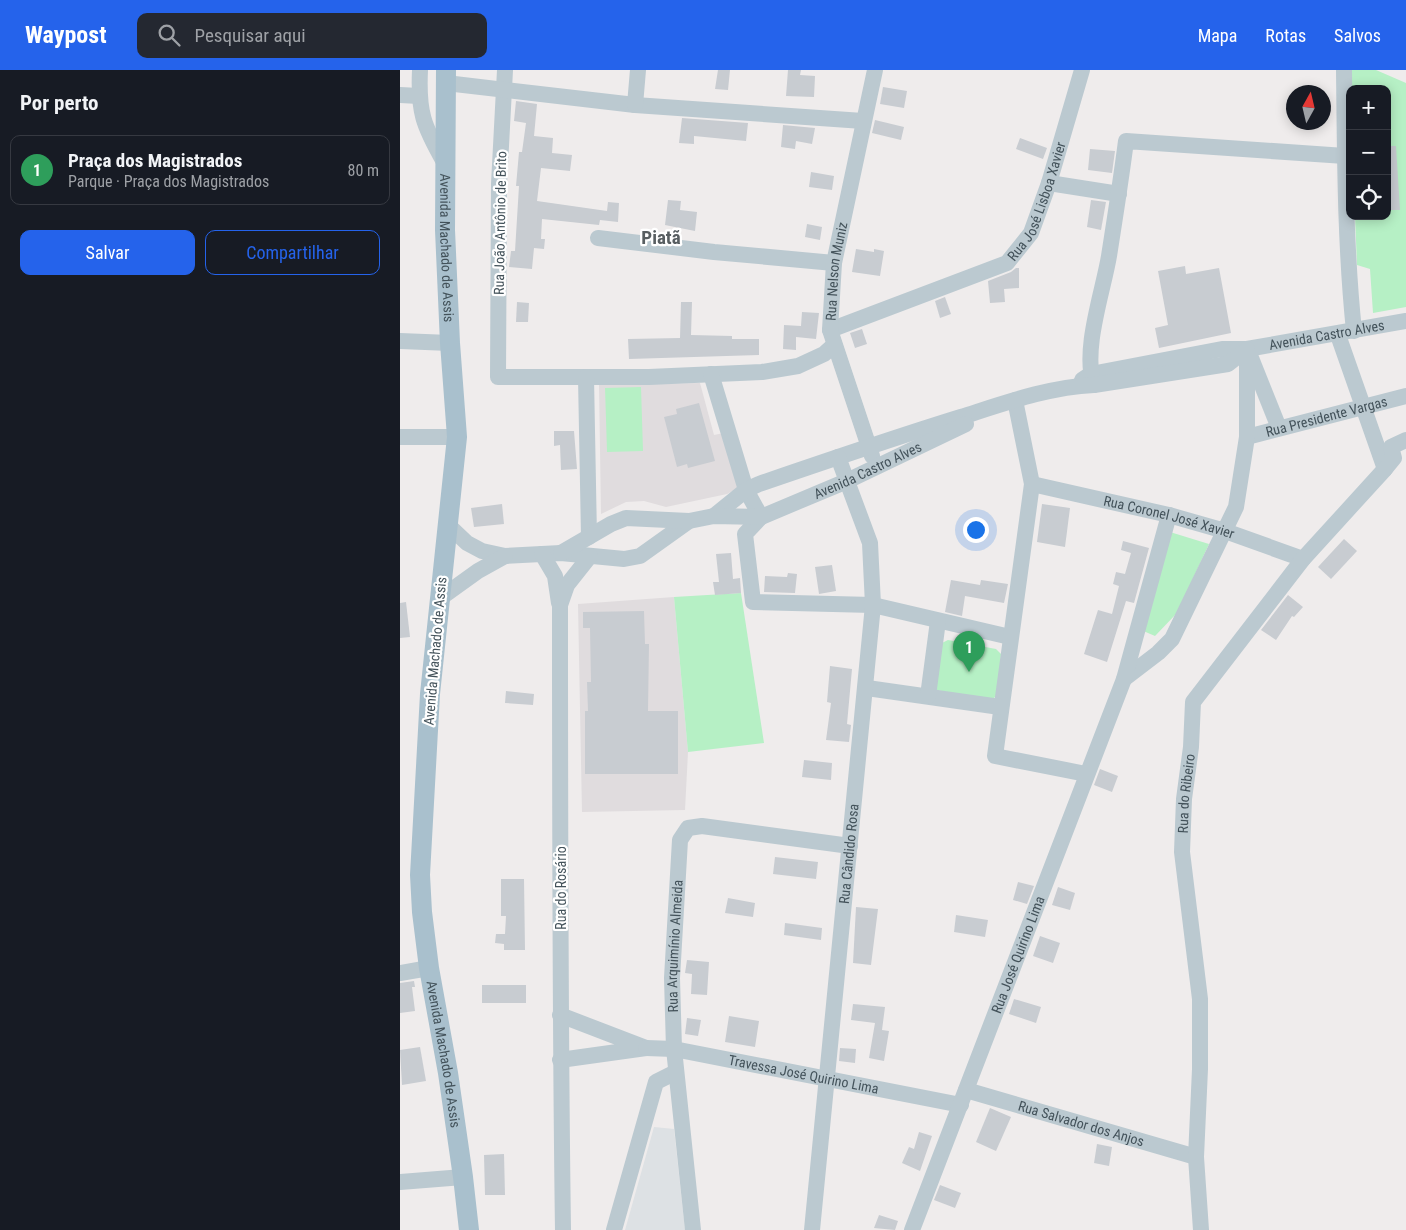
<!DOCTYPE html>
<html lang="pt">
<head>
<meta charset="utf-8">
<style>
  body { margin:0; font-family:"Roboto Condensed",sans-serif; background:#242831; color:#f1f3f6 }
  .controls { position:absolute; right:15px; top:15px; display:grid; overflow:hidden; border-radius:10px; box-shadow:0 2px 12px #0003 }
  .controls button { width:45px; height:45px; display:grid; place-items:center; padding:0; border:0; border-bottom:1px solid #363941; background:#171b24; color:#f1f3f6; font:25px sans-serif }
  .compass { position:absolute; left:886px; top:15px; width:45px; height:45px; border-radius:50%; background:#171b24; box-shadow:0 2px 12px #0003; rotate:8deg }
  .you { position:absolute; left:575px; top:459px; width:18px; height:18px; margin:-12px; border:4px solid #fff; border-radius:50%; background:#1a73e8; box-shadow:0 0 0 8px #1a73e833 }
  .badge { display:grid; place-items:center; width:32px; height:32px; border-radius:50%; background:#2563eb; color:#fff; font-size:16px; font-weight:700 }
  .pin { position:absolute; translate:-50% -41px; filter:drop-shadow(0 1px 2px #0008) }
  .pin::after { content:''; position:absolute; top:26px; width:18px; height:15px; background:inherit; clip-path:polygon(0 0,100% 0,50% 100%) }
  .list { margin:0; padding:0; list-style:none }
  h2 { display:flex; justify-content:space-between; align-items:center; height:65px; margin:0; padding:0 20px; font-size:21px }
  h2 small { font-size:16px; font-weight:400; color:#9ea1a6 }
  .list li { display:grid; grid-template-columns:32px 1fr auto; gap:15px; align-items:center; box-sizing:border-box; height:70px; margin:0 10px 10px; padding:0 10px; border:1px solid #363941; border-radius:10px }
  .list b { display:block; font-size:19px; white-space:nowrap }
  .list p { margin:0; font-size:16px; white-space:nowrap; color:#9ea1a6 }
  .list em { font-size:16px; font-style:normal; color:#9ea1a6 }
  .actions { display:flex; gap:10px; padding:15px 20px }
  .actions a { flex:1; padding:11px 0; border:1px solid #2563eb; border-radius:10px; text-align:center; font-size:18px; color:#2563eb }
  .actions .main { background:#2563eb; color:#fff }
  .icon { flex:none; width:28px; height:28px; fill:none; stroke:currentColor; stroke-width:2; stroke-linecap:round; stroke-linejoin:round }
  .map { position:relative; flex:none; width:1006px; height:1160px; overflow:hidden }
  header { display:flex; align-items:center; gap:30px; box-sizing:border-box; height:70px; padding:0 25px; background:#2563eb; color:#fff }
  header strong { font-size:24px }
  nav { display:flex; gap:28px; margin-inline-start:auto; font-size:18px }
  .search { width:350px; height:45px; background:#242831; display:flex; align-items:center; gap:12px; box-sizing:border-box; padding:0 18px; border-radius:10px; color:#9ea1a6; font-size:19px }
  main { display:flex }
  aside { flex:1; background:#171b24 }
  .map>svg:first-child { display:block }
</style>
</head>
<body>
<header>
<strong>Waypost</strong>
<div class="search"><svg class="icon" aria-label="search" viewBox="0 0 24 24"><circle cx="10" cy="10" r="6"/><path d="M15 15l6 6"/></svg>Pesquisar aqui</div>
<nav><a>Mapa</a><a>Rotas</a><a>Salvos</a></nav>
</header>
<main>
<aside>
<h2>Por perto<small></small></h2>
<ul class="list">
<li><span class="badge" style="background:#2e9e5b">1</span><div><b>Praça dos Magistrados</b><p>Parque · Praça dos Magistrados</p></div><em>80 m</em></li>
</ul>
<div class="actions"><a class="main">Salvar</a><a>Compartilhar</a></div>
</aside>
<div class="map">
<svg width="1006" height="1160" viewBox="0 0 1006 1160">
  <rect width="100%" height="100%" fill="#efecec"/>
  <g fill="#e0dcde">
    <path d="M300,313L314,365L324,363L340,417L327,424L266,437L244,431L226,432L201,444L199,315Z"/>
    <path d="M274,527L288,682L285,740L182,742L178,534Z"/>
  </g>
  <path fill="#dde1e4" d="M254,1057L274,1059L285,1160H225Z"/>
  <g fill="#b6f0c5">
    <path d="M950,0H976L1006,13V237L973,243L970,199L957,195L955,146H987V19H951Z"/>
    <path d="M241,317L243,381L207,382L205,318Z"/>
    <path d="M770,462L809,474L777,543L755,566L741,560Z"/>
    <path d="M341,523L364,673L288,682L274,527Z"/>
    <path d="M548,570L596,579L601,584L598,624L594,628L587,629L536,620L542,573Z"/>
  </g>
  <g fill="#c8ccd1">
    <path d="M318,0H330L328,20L315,19Z"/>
    <path d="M388,0H401L400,5L415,6L414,27L386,26Z"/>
    <path d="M483,17L507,21L504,38L480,34Z"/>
    <path d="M116,31L137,34L134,66L153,68L152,83L172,85L170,101L141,98L137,131L207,141L208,132L219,133L218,152L200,150L199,155L142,149L141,169H145L144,179L134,178L132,199L109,197L111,181H115L119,116H116L119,82H122L126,53L114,51Z"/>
    <path d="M282,48L348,53L346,71L294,66V74L279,73Z"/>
    <path d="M475,50L504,57L501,70L472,63Z"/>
    <path d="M383,55L415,58L412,74L396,71L395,79L381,77Z"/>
    <path d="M620,68L647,78L643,89L616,79Z"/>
    <path d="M987,76H996L1000,140H987Z"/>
    <path d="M690,79L715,81L712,103L688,100Z"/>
    <path d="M411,102L434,106L432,120L409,117Z"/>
    <path d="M268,130L281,131L280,140L297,142L295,161L265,155Z"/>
    <path d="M691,130L706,132L701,160L687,157Z"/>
    <path d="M407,154L422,157L420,170L405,167Z"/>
    <path d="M456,179L474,182V179L484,181L480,206L452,202Z"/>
    <path d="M785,196L786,204L819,198L831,263L759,278L755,258L768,255L758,201Z"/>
    <path d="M616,198H619V218L604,219L605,232L590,233L588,211L611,202Z"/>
    <path d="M545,227L551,244L540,248L535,231Z"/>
    <path d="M117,232L129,233L128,252H116Z"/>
    <path d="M281,232H292L291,265L332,266V269H359V285L229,289L228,269L280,268Z"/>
    <path d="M402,242L419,243L416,269L396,267V280L383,279L384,255L401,256Z"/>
    <path d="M462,259L467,274L455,278L450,263Z"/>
    <path d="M299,333L315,391L288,398L287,394L277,397L264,347L277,344L276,339Z"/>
    <path d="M154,361H174L177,399L161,400L160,375L154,376Z"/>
    <path d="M102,434L104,454L74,457L71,438Z"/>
    <path d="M642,434L670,438L665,477L637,472Z"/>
    <path d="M944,469L957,481L931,509L918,497Z"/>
    <path d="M723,471L749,478L734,533L726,531L707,592L684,584L698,540L712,544L719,516L713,514L716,502L725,504L731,483L721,480Z"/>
    <path d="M331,483L333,509L340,508L341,523L315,525L313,512H319L316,484Z"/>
    <path d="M432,495L436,521L419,524L415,497Z"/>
    <path d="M388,503L397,504L395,523L364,522L365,506L387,507Z"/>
    <path d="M551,510L580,515L581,510L608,514L604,533L565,526L562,546L545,542Z"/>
    <path d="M888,525L903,537L894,547L892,546L876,570L861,560Z"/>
    <path d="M6,532L10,567L0,568V533Z"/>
    <path d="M244,541L245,574H249L248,641H278V704H185V641H188L187,612H191L190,558H183V542Z"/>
    <path d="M430,596L452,599L447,654L451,655L449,672L426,670L431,633L427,632Z"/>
    <path d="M106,621L134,624L133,635L105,633Z"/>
    <path d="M404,690L432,693L431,710L402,707Z"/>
    <path d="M700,699L718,706L712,722L694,715Z"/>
    <path d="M375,787L418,792L416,809L373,804Z"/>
    <path d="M101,809H124L125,880H104V874L95,873L96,864H105L106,846H101Z"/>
    <path d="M618,812L634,816L627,834L613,830Z"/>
    <path d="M658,817L675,823L670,840L652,835Z"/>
    <path d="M328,828L355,833L353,847L325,843Z"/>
    <path d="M456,837L478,839L471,895L453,893Z"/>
    <path d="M556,845L588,850L585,867L554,862Z"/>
    <path d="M385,853L422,858L421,870L384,865Z"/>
    <path d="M640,866L660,873L653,893L633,886Z"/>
    <path d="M287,890L309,892L307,925L291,924L292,904L285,903Z"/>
    <path d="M14,911L15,917H12L15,941L0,943V913Z"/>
    <rect x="82" y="915" width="44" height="18"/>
    <path d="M614,929L641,937L636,953L609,944Z"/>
    <path d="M453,934L485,937L482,960L489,961L484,991L469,988L475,953L451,950Z"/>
    <path d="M329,946L359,951L355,977L325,972Z"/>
    <path d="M287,948L301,950L298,966L285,964Z"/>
    <path d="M20,977L26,1011L2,1015L0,980Z"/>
    <path d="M440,978L456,979L455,993L439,991Z"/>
    <path d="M590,1038L611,1047L596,1081L576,1072Z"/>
    <path d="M519,1062L532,1066L520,1101L502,1093L509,1077L514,1079Z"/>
    <path d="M697,1074L712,1077L709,1096L694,1093Z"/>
    <path d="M104,1084L105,1125H85L84,1085Z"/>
    <path d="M540,1115L561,1123L555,1138L534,1130Z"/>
    <path d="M479,1145L498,1151L495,1160L474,1158Z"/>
  </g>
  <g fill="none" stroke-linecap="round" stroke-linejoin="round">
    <g stroke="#bbc9d0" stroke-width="16">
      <path d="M20,0C18,42 23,55 44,92"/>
      <path d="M105,0L99,114L98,307H249L362,302L398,296L424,284L434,275"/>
      <path d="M944,0C945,87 945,174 954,261"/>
      <path d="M46,13L235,35L463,51"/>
      <path d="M0,25L19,26"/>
      <path d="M235,35L238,0"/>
      <path d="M649,113L719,124"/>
      <path d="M198,168L314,182L434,193"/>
      <path id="s1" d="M430,260L607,193L631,163L649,113L682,0"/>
      <path d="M938,265L985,399"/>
      <path d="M0,271L50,273"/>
      <path d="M851,288L879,358"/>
      <path d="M311,304L346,420L361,447L345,464L353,532L473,535L610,567"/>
      <path d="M186,307L189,467"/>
      <path id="s2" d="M682,310L691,304L822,279H847L1006,251"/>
      <path d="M694,315C682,280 703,222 709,186C715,148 721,110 726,71L945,86"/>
      <path d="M615,330L632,414L595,686L686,704"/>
      <path d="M0,367H57"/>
      <path id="s3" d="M847,367L1006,326"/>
      <path id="s4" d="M472,386L430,260L434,193L475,0"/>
      <path id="s5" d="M632,414L769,445L825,461L903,489"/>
      <path d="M314,446L346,420L359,414C426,391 493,368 561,347C605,333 649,317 694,315L828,294L847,279"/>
      <path d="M47,454L67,473L82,481L105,486L161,483L224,489L240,486L289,451"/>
      <path id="s6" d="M161,483L211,454L226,448L289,451L314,446L361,447L447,411L566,354"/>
      <path d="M142,484L155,506L159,533"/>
      <path d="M39,529L78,501L105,486"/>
      <path d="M724,609L758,583L772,569L836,437L847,367V279"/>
      <path d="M467,618L600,637"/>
      <path d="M528,626L538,551"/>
      <path d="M0,903L29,898"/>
      <path d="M160,945L246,978L160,990"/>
      <path id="s7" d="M246,978L274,979L561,1035"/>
      <path id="s8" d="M566,1020L796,1087"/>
      <path d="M0,1112L63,1107"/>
      <path d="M163,1160C160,952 160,744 160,535L167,515L190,486"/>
      <path d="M214,1160L256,1012L276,1002"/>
      <path id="s9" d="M293,1160L274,979L272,908L280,770L288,758L302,756L450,776"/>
      <path id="s10" d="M412,1160L473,535L470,473L438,387"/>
      <path id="s11" d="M512,1160L724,609L769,445"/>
      <path id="s12" d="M801,1160L796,1087L800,999V929L782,782L784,729L791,677L793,632L903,489L985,399L994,388L991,377L1006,370"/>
    </g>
    <path stroke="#a9c0cd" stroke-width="20" id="s13" d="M46,0L45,160L50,273L57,367L30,624L20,805L22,842L29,898L48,1003L63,1107L69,1160"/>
  </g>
  <g text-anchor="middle" stroke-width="4.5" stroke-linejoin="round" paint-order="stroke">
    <g font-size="14" fill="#43525a" stroke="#fff">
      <text dy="5" stroke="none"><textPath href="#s1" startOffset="259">Rua José Lisboa Xavier</textPath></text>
      <text transform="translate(100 153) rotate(-89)" y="5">Rua João Antônio de Brito</text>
      <text dy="5" stroke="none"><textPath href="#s13" startOffset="178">Avenida Machado de Assis</textPath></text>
      <text dy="5" stroke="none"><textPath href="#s4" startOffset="192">Rua Nelson Muniz</textPath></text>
      <text dy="5" stroke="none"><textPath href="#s2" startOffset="250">Avenida Castro Alves</textPath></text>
      <text dy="5" stroke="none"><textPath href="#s3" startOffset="82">Rua Presidente Vargas</textPath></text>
      <text dy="5" stroke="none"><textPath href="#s6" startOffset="326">Avenida Castro Alves</textPath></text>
      <text dy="5" stroke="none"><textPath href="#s5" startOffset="141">Rua Coronel José Xavier</textPath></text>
      <text transform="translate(35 581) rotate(-85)" y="5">Avenida Machado de Assis</text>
      <text dy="5" stroke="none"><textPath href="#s12" startOffset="438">Rua do Ribeiro</textPath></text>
      <text dy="5" stroke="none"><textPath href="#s10" startOffset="378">Rua Cândido Rosa</textPath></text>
      <text transform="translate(161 818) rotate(-90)" y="5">Rua do Rosário</text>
      <text dy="5" stroke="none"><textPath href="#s9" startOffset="285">Rua Arquimínio Almeida</textPath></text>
      <text dy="5" stroke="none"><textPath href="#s11" startOffset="295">Rua José Quirino Lima</textPath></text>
      <text dy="5" stroke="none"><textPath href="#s13" startOffset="988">Avenida Machado de Assis</textPath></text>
      <text dy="5" stroke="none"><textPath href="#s7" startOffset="160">Travessa José Quirino Lima</textPath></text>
      <text dy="5" stroke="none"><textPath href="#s8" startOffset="120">Rua Salvador dos Anjos</textPath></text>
    </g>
    <g font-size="19" font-weight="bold" fill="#585e61" stroke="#fff">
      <text x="261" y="174">Piatã</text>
    </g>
  </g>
</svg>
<div class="controls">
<button>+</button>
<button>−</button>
<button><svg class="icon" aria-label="locate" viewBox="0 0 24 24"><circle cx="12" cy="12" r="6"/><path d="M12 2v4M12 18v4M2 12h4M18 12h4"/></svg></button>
</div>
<svg class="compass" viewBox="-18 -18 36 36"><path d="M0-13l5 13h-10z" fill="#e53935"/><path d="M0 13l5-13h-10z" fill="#9ea1a6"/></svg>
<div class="you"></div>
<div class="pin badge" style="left:569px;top:602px;background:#2e9e5b">1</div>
</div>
</main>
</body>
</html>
